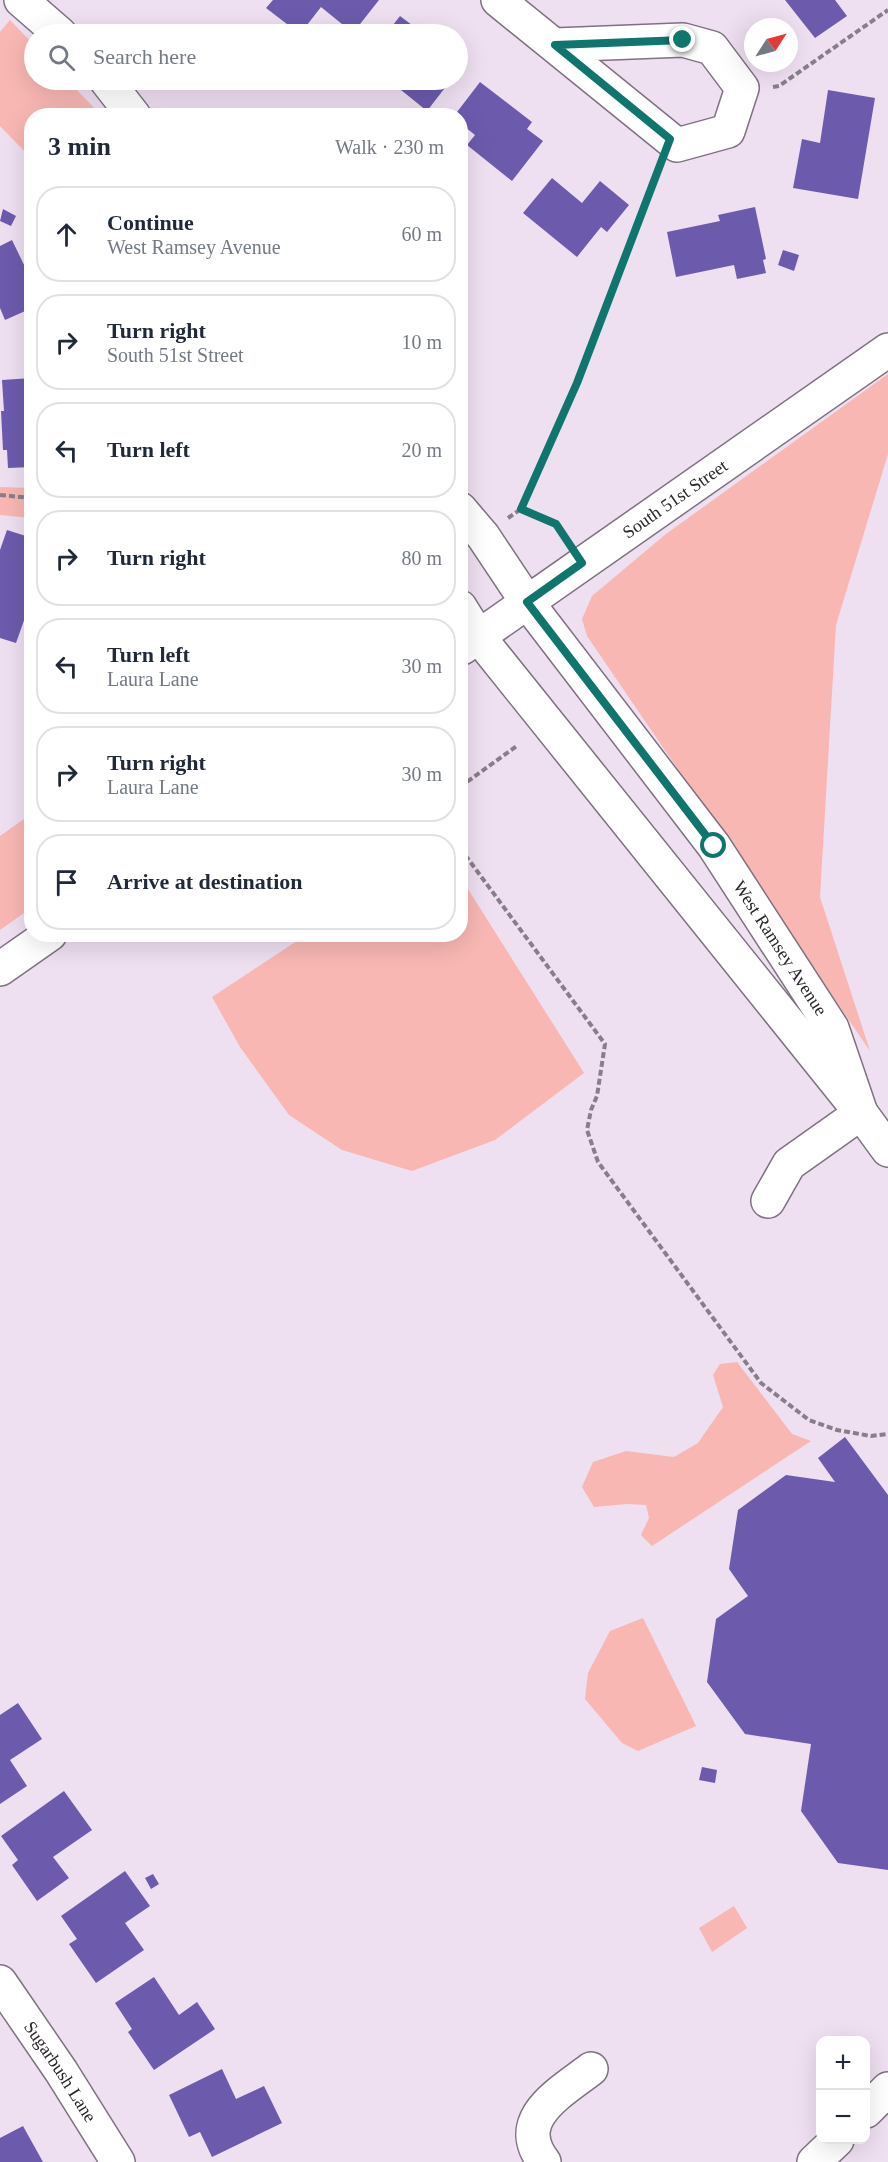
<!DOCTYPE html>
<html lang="en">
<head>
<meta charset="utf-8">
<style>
  body { margin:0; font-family:Georgia,serif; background:#f2f2f3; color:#1f2937 }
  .controls { position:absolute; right:18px; bottom:18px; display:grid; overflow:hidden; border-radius:12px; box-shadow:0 6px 24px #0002 }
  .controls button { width:54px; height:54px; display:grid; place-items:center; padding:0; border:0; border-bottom:2px solid #e0e1e3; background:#fff; color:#1f2937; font:30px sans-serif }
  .compass { position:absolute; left:744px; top:18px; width:54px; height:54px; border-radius:50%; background:#fff; box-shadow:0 6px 24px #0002; rotate:54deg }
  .stop { position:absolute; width:18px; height:18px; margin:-14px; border:4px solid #0f766e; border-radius:50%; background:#fff }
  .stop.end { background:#0f766e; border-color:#fff; box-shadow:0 2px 6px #0008 }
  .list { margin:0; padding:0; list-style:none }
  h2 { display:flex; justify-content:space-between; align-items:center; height:78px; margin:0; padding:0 24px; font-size:26px }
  h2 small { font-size:20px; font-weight:400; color:#747a83 }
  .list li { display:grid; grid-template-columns:39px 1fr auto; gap:18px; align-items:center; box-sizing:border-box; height:96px; margin:0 12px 12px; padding:0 12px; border:2px solid #e0e1e3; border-radius:24px }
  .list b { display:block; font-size:22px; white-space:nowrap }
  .list p { margin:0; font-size:20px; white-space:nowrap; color:#747a83 }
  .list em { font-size:20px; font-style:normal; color:#747a83 }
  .icon { flex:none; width:33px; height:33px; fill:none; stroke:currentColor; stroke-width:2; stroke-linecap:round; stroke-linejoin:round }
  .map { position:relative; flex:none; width:888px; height:2162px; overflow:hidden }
  .search { position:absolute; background:#fff; box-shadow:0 6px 24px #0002; left:24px; top:24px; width:444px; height:66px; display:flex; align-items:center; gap:15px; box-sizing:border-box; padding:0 21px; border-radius:33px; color:#747a83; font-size:22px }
  .panel { position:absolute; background:#fff; box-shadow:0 6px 24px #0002; left:24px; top:108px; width:444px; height:834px; border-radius:24px }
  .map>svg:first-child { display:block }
</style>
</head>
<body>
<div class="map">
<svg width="888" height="2162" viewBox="0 0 888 2162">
  <rect width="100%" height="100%" fill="#eedff1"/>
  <g fill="#f8b7b3">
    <path d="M10,20L34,45V80H67L101,115L32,116L31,158L0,126V32Z"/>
    <path d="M888,374V454L836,625L820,897L870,1051L587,636L582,619L592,596L666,534Z"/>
    <path d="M0,487L31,488V518L0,515Z"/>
    <path d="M31,814V908L0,930V836Z"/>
    <path d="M461,878L584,1073L495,1140L412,1171L342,1150L289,1115L240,1047L212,997L306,935L460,934Z"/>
    <path d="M737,1362L792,1434L811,1441L652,1546L641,1535L649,1518L646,1505L627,1504L594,1507L582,1487L593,1462L626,1451L674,1457L698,1443L723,1407L713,1375L720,1364Z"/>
    <path d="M643,1618L696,1726L638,1751L622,1743L585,1699L588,1673L610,1631Z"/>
    <path d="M734,1906L747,1928L712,1952L699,1928Z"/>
  </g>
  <g fill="#6c5bad">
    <path d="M273,0H379L353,33L321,7L300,34L266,8Z"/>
    <path d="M785,0H835L847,16L815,38Z"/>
    <path d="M400,16L424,34H386Z"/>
    <path d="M396,80H451L427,111L401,90L405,86Z"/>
    <path d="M480,82L532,122L527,129L543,141L512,181L467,145L475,135L460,123V116H454Z"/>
    <path d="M828,90L875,98L858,199L793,188L802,139L820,143Z"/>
    <path d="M552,178L582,203L600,181L629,205L607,232L601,227L577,257L523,213Z"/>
    <path d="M755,207L766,259L763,260L766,273L737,279L734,265L676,277L667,232L720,221L718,215Z"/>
    <path d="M3,209L16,216L11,226L0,221Z"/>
    <path d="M12,240L27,271L32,269V308L5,320L0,308V246Z"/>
    <path d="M783,250L799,255L794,271L778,265Z"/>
    <path d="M32,378V467L8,468L7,450H3L1,411H4L2,380Z"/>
    <path d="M7,530L32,538V598L16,643L0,638V550Z"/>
    <path d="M845,1437L888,1495V1870L838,1863L801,1811L811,1744L745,1734L707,1682L716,1619L748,1596L729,1569L738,1510L786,1475L835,1482L818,1458Z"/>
    <path d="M18,1703L42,1739L10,1760L27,1786L0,1804V1715Z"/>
    <path d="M702,1767L717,1770L715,1783L699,1780Z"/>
    <path d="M64,1791L92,1830L53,1857L69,1878L37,1901L12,1865L18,1860L1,1836Z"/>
    <path d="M125,1871L150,1906L125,1923L144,1950L96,1983L69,1944L77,1939L61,1916Z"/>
    <path d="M153,1874L159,1884L151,1889L145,1878Z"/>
    <path d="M154,1977L179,2015L197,2002L215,2029L154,2070L128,2032L132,2029L115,2003Z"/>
    <path d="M222,2069L236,2099L264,2086L282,2123L212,2157L200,2132L189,2137L169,2095Z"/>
    <path d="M23,2126L43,2162H0V2138Z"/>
  </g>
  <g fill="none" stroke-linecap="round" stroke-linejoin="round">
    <defs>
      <g id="minor">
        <path d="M21,0L60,34"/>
        <path d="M498,0L677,145L728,131L742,88L712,48L683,40L555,45"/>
        <path d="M106,80L134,116"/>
        <path id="s1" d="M460,509L483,536L527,602L714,846L832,1028L861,1113"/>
        <path d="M460,607L478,636L861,1113L888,1150"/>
        <path id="s2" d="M462,648L888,350"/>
        <path d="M0,969L50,934"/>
        <path d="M768,1201L789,1164L861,1113"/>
        <path id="s3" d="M0,1982L61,2071L118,2162"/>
        <path d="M866,2111L888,2089"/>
        <path d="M544,2162C511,2119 560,2093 591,2069"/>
        <path d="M814,2162L837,2140"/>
      </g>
    </defs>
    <use href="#minor" stroke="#7e7180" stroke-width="36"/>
    <g stroke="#887e8a" stroke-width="4" stroke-dasharray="6 3" stroke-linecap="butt">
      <path d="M773,87L779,86L888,10"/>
      <path d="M0,495L32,498"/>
      <path d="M521,509L556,524L565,536"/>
      <path d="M508,518L521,509L577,383L658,170"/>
      <path d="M460,787L518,745"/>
      <path d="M460,848L605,1044L597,1096L591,1110L587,1130L598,1162L761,1383L809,1420L837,1430L871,1436L888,1434"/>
    </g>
    <use href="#minor" stroke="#fff" stroke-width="33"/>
  </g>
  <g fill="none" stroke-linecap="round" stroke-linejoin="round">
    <path stroke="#0f766e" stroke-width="8" d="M683,40L555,45L670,139L577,383L521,509L556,524L582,563L527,602L714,846"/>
  </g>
  <g text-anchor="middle" stroke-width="6" stroke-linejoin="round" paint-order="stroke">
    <g font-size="18" fill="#2a252b" stroke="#fff">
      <text dy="6" stroke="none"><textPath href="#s2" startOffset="260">South 51st Street</textPath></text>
      <text dy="6" stroke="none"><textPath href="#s1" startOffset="544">West Ramsey Avenue</textPath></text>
      <text dy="6" stroke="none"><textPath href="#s3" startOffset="108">Sugarbush Lane</textPath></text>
    </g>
  </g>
</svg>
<div class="controls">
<button>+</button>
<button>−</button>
</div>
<svg class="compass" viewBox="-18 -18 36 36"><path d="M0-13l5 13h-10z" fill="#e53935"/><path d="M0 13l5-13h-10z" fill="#747a83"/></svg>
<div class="stop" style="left:714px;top:846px"></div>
<div class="stop end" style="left:683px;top:40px"></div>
<div class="search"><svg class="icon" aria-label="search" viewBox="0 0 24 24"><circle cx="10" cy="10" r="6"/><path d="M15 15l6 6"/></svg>Search here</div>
<section class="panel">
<h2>3 min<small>Walk · 230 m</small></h2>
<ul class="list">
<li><svg class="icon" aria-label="ahead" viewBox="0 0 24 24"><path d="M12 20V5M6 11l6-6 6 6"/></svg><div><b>Continue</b><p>West Ramsey Avenue</p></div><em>60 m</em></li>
<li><svg class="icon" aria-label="right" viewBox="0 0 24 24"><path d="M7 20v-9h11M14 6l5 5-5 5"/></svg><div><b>Turn right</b><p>South 51st Street</p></div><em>10 m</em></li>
<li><svg class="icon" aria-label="left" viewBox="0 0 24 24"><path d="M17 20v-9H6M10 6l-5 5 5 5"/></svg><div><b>Turn left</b></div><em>20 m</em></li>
<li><svg class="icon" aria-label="right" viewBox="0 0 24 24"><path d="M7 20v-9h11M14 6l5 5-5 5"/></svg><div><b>Turn right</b></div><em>80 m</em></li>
<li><svg class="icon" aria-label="left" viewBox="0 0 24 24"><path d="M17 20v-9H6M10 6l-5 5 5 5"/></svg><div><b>Turn left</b><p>Laura Lane</p></div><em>30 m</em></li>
<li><svg class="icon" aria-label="right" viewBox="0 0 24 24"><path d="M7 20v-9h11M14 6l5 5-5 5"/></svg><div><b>Turn right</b><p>Laura Lane</p></div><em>30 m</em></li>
<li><svg class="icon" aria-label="arrive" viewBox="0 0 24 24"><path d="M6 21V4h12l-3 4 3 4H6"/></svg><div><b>Arrive at destination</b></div></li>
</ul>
</section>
</div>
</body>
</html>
